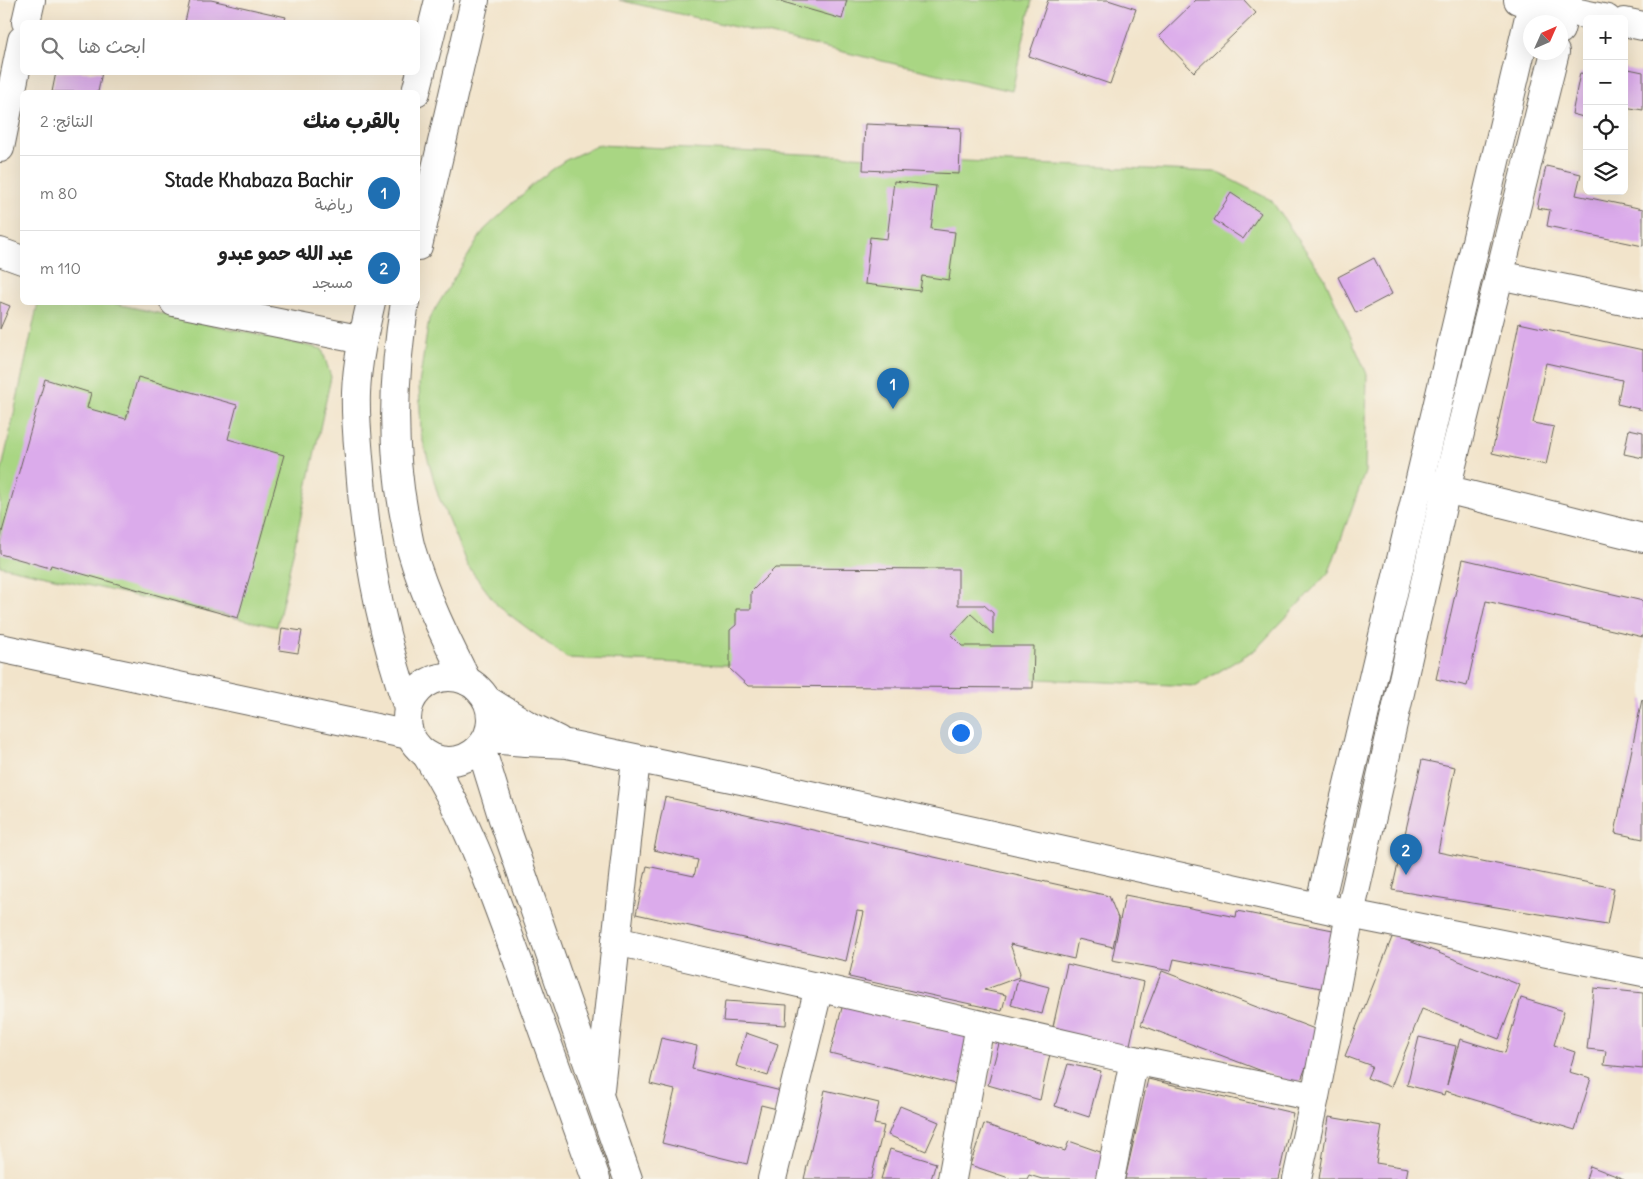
<!DOCTYPE html>
<html lang="ar">
<head>
<meta charset="utf-8">
<style>
  body { margin:0; font-family:Delius,"Playpen Sans Arabic",sans-serif; background:#f6f6f6; color:#222; direction:rtl }
  .controls { position:absolute; right:15px; top:15px; display:grid; overflow:hidden; border-radius:8px; box-shadow:0 5px 20px #0002 }
  .controls button { width:45px; height:45px; display:grid; place-items:center; padding:0; border:0; border-bottom:1px solid #e0e0e0; background:#fff; color:#222; font:25px sans-serif }
  .compass { position:absolute; left:1523px; top:15px; width:45px; height:45px; border-radius:50%; background:#fff; box-shadow:0 5px 20px #0002; rotate:45deg }
  .you { position:absolute; left:960px; top:732px; width:18px; height:18px; margin:-12px; border:4px solid #fff; border-radius:50%; background:#1a73e8; box-shadow:0 0 0 8px #1a73e833 }
  .badge { display:grid; place-items:center; width:32px; height:32px; border-radius:50%; background:#1f6fb2; color:#fff; font-size:16px; font-weight:700 }
  .pin { position:absolute; translate:-50% -41px; filter:drop-shadow(0 1px 2px #0008) }
  .pin::after { content:''; position:absolute; top:26px; width:18px; height:15px; background:inherit; clip-path:polygon(0 0,100% 0,50% 100%) }
  .list { margin:0; padding:0; list-style:none }
  h2 { display:flex; justify-content:space-between; align-items:center; height:65px; margin:0; padding:0 20px; font-size:21px }
  h2 small { font-size:16px; font-weight:400; color:#767676 }
  .list li { display:grid; grid-template-columns:32px 1fr auto; gap:15px; align-items:center; box-sizing:border-box; height:75px; padding:0 20px; border-top:1px solid #e0e0e0 }
  .list b { display:block; font-size:19px; white-space:nowrap }
  .list p { margin:0; font-size:16px; white-space:nowrap; color:#767676 }
  .list em { font-size:16px; font-style:normal; color:#767676 }
  .icon { flex:none; width:28px; height:28px; fill:none; stroke:currentColor; stroke-width:2; stroke-linecap:round; stroke-linejoin:round }
  .map { position:relative; flex:none; width:1643px; height:1179px; overflow:hidden; direction:ltr }
  .search { position:absolute; background:#fff; box-shadow:0 5px 20px #0002; left:20px; top:20px; width:400px; height:55px; display:flex; align-items:center; gap:12px; box-sizing:border-box; padding:0 18px; border-radius:8px; color:#767676; font-size:19px }
  .panel { position:absolute; background:#fff; box-shadow:0 5px 20px #0002; left:20px; top:90px; width:400px; height:215px; border-radius:8px; direction:rtl }
  .map>svg:first-child { display:block }
</style>
</head>
<body>
<div class="map">
<svg width="1643" height="1179" viewBox="0 0 1643 1179">
  <rect width="100%" height="100%" fill="#f7f3e8"/>
  <filter id="ink" filterUnits="userSpaceOnUse"><feTurbulence type="fractalNoise" baseFrequency=".02" numOctaves="2"/><feDisplacementMap in="SourceGraphic" scale="10" xChannelSelector="R" yChannelSelector="G"/><feConvolveMatrix kernelMatrix="1 2 1 2 8 2 1 2 1" color-interpolation-filters="sRGB"/></filter>
  <filter id="wash" filterUnits="userSpaceOnUse"><feTurbulence type="fractalNoise" baseFrequency=".0096" numOctaves="4" result="noise"/><feDisplacementMap in="SourceGraphic" scale="20" xChannelSelector="R" yChannelSelector="G"/><feGaussianBlur stdDeviation="1.12" result="paint"/><feColorMatrix in="noise" values="0 0 0 0 0 0 0 0 0 0 0 0 0 0 0 0 0 1.4 0 .05"/><feComposite in="paint" operator="in"/></filter>
  <g filter="url(#wash)">
    <rect width="100%" height="100%" fill="#f2e4cb"/>
    <g fill="#a9d683" stroke="#627950">
      <path d="M619,0H1032L1012,91Z"/>
      <path d="M598,145L1216,172L1271,200L1324,277L1367,374L1365,472L1329,572L1256,649L1195,686L567,658L498,606L467,565L438,495L421,434L419,384L429,319L484,230L537,181L564,161Z"/>
      <path d="M38,303H112L322,349L331,377L277,627L0,566V478Z"/>
    </g>
    <g id="blocks">
      <g fill="#dbabeb">
        <path d="M190,0H211L286,17L284,22H185Z"/>
        <path d="M776,0H847L842,19Z"/>
        <path d="M1048,0H1108L1136,9L1110,84L1029,56Z"/>
        <path d="M1196,0H1244L1256,13L1194,72L1159,36Z"/>
        <path d="M1624,68L1643,72V110L1624,107Z"/>
        <path d="M56,72H102L98,92H52Z"/>
        <path d="M1580,73L1587,74V118L1572,114Z"/>
        <path d="M865,124L961,128L959,174L863,170Z"/>
        <path d="M1546,166L1581,174L1576,195L1643,209V246L1547,226L1550,210L1537,208Z"/>
        <path d="M894,181L936,186L931,229L955,232L949,280L922,276L920,291L865,284L870,237L887,239Z"/>
        <path d="M1231,193L1261,213L1243,239L1214,220Z"/>
        <path d="M1374,258L1392,294L1356,313L1338,277Z"/>
        <path d="M0,302L10,306L0,329Z"/>
        <path d="M1519,323L1643,350V410L1617,404L1622,380L1546,363L1533,423L1554,427L1546,465L1492,453Z"/>
        <path d="M138,377L237,405L228,439L284,455L238,618L51,565L50,568L0,554V539L45,379L91,393L87,408L126,419Z"/>
        <path d="M1629,429L1643,432V458L1624,454Z"/>
        <path d="M1463,559L1643,601V637L1486,601L1467,686L1436,679Z"/>
        <path d="M775,568L958,569V605H984L993,613V634L971,614L951,635L962,646H1034L1033,688L748,686L730,669V630L736,625V609H751V592Z"/>
        <path d="M282,628L302,631L298,653L279,650Z"/>
        <path d="M1642,699L1643,700V839L1615,833Z"/>
        <path d="M1422,760L1455,767L1438,852L1614,888L1607,925L1392,890Z"/>
        <path d="M665,797L1109,896L1118,918H1119L1113,947L1078,939L1074,959L1010,944L1020,973L1019,977L984,990L1006,995L1002,1011L849,977L864,912L857,911L846,961L636,914L647,866L694,876L698,860L654,850Z"/>
        <path d="M1125,895L1236,917L1237,911L1343,932L1331,990L1174,959L1171,971L1112,960Z"/>
        <path d="M1393,935L1520,985L1499,1039L1422,1009L1391,1087L1367,1078L1372,1066L1345,1056Z"/>
        <path d="M1067,964L1144,982L1129,1049L1052,1031Z"/>
        <path d="M1162,971L1320,1031L1299,1085L1141,1025Z"/>
        <path d="M1018,979L1049,987L1042,1014L1011,1005Z"/>
        <path d="M1594,988L1643,993V1069L1604,1065L1606,1051L1587,1049Z"/>
        <path d="M1521,998L1564,1011L1554,1045L1575,1052L1569,1072L1591,1078L1575,1130L1445,1091L1444,1095L1407,1085L1419,1037L1456,1046L1447,1085L1460,1039L1505,1053Z"/>
        <path d="M725,1001L787,1005L786,1025L723,1021Z"/>
        <path d="M843,1004L971,1037L959,1085L830,1053Z"/>
        <path d="M746,1033L778,1044L768,1076L736,1066Z"/>
        <path d="M661,1038L697,1046L692,1069L781,1091L777,1109L761,1105L747,1164L662,1143L675,1090L650,1084Z"/>
        <path d="M1000,1040L1050,1054L1040,1100L988,1085Z"/>
        <path d="M1068,1064L1101,1071L1089,1117L1055,1106Z"/>
        <path d="M1148,1079L1293,1113L1278,1179H1125Z"/>
        <path d="M825,1090L879,1103L874,1124L884,1126L871,1179H804Z"/>
        <path d="M900,1106L939,1122L926,1151L888,1135Z"/>
        <path d="M1329,1117L1382,1126L1376,1163L1408,1168L1406,1179H1319Z"/>
        <path d="M984,1124L1065,1151L1069,1141L1106,1154L1098,1179H1042L1029,1175L1027,1179H1012L970,1165Z"/>
        <path d="M890,1149L936,1163L931,1179H881Z"/>
        <path d="M1590,1166L1624,1179H1586Z"/>
      </g>
    </g>
  </g>
  <g filter="url(#ink)">
    <use href="#blocks" fill-opacity="0" stroke="#676259" stroke-width="1"/>
    <g fill="none" stroke-linecap="round" stroke-linejoin="round">
      <defs>
        <g id="minor">
          <path d="M26,22L31,0"/>
          <path d="M1560,30L1568,0"/>
          <path d="M416,92L439,0"/>
          <path d="M0,148L22,40"/>
          <path d="M418,246L475,0"/>
          <path d="M0,252L22,260"/>
          <path d="M1499,275L1643,305"/>
          <path d="M174,302L363,340"/>
          <path d="M371,302C364,332 357,363 356,393C355,418 358,444 360,469C366,550 381,631 408,708"/>
          <path d="M405,302C393,373 391,444 404,514C407,527 408,540 412,552C425,597 446,639 467,681"/>
          <path d="M1429,485L1643,538"/>
          <path d="M0,648L409,735"/>
          <circle cx="449" cy="719" r="42"/>
          <path d="M487,700L526,724L558,740"/>
          <path d="M487,739L526,742L567,744L751,782L1350,914L1643,972"/>
          <path d="M481,748L503,819L628,1179"/>
          <path d="M427,756C468,819 492,890 518,961C544,1033 570,1106 596,1179"/>
          <path d="M1319,907L1533,0"/>
          <path d="M616,941L1134,1060L1315,1097"/>
          <path d="M600,1089L636,759"/>
          <path d="M772,1179L819,987"/>
          <path d="M952,1179L980,1025"/>
          <path d="M1110,1179L1134,1060"/>
          <path d="M1297,1179L1315,1097L1350,914L1446,489L1555,52"/>
        </g>
        <g id="tertiary">
          <path d="M1518,0L1607,19"/>
          <path d="M1624,22L1643,26"/>
        </g>
      </defs>
      <use href="#minor" stroke="#676259" stroke-width="30"/>
      <use href="#tertiary" stroke="#676259" stroke-width="30"/>
      <use href="#minor" stroke="#fff" stroke-width="28"/>
      <use href="#tertiary" stroke="#fff" stroke-width="28"/>
    </g>
  </g>
</svg>
<div class="controls">
<button>+</button>
<button>−</button>
<button><svg class="icon" aria-label="locate" viewBox="0 0 24 24"><circle cx="12" cy="12" r="6"/><path d="M12 2v4M12 18v4M2 12h4M18 12h4"/></svg></button>
<button><svg class="icon" aria-label="layers" viewBox="0 0 24 24"><path d="M12 4l9 5-9 5-9-5zM3 14l9 5 9-5"/></svg></button>
</div>
<svg class="compass" viewBox="-18 -18 36 36"><path d="M0-13l5 13h-10z" fill="#e53935"/><path d="M0 13l5-13h-10z" fill="#767676"/></svg>
<div class="you"></div>
<div class="pin badge" style="left:893px;top:409px">1</div>
<div class="pin badge" style="left:1406px;top:875px">2</div>
<div class="search"><svg class="icon" aria-label="search" viewBox="0 0 24 24"><circle cx="10" cy="10" r="6"/><path d="M15 15l6 6"/></svg>ابحث هنا</div>
<section class="panel">
<h2>بالقرب منك<small>النتائج: 2</small></h2>
<ul class="list">
<li><span class="badge">1</span><div><b>Stade Khabaza Bachir</b><p>رياضة</p></div><em>80 m</em></li>
<li><span class="badge">2</span><div><b>عبد الله حمو عبدو</b><p>مسجد</p></div><em>110 m</em></li>
</ul>
</section>
</div>
</body>
</html>
